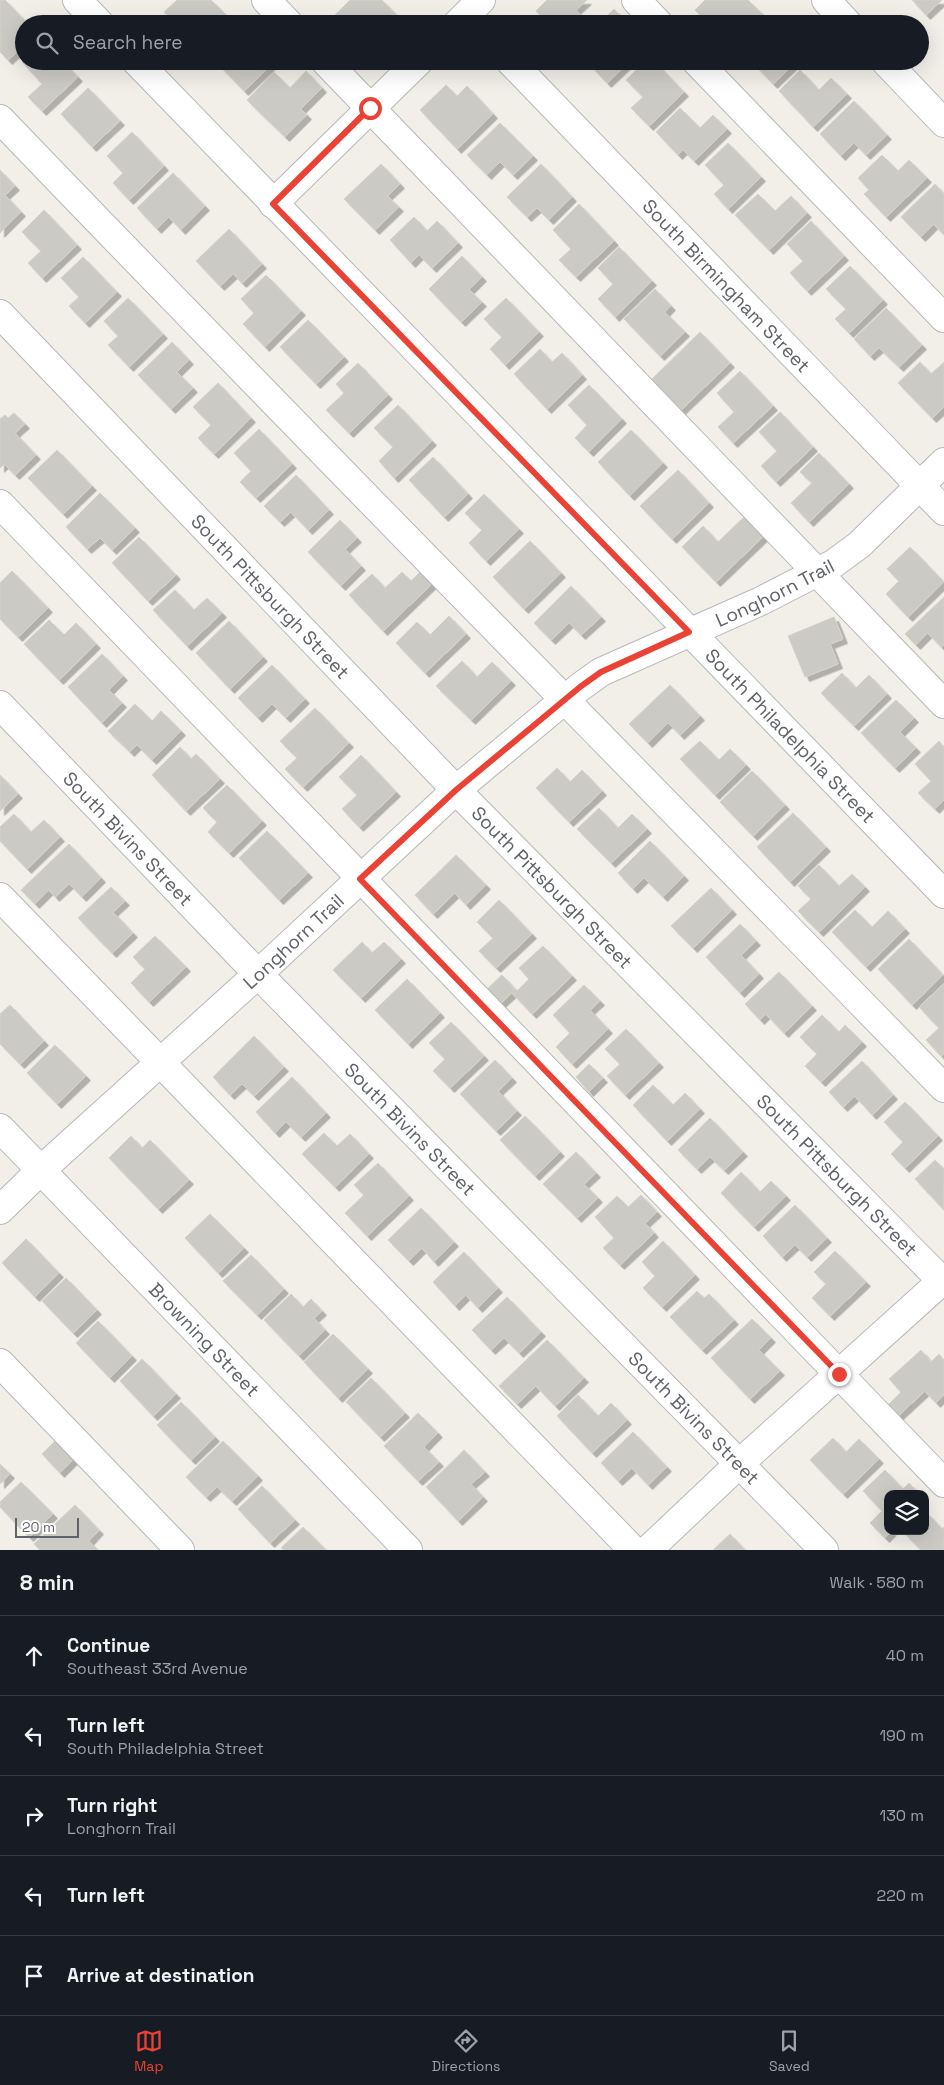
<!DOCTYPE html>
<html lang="en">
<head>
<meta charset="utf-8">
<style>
  body { margin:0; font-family:"Space Grotesk",sans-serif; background:#20242c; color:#f1f3f6 }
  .controls { position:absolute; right:15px; bottom:15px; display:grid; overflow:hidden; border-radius:10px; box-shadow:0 5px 20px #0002 }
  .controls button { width:45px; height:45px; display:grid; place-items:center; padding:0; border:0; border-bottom:1px solid #363941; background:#171b24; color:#f1f3f6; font:25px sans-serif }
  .scale { position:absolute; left:15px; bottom:12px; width:64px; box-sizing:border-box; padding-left:5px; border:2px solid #5f6368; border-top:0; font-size:14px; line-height:18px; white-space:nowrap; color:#5f6368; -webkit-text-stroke:4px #fff; paint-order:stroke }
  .stop { position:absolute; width:15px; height:15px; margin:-11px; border:4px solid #ea4335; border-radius:50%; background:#fff }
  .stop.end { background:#ea4335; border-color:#fff; box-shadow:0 1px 5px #0008 }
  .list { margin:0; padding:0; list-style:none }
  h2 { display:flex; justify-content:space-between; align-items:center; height:65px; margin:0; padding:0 20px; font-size:21px }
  h2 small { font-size:16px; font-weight:400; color:#9ea1a6 }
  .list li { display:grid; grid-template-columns:32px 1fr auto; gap:15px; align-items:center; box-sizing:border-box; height:80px; padding:0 20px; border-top:1px solid #363941 }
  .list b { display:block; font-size:19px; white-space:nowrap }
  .list p { margin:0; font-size:16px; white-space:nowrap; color:#9ea1a6 }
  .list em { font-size:16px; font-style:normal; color:#9ea1a6 }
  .icon { flex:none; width:28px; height:28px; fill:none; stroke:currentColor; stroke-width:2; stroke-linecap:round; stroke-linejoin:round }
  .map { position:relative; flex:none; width:944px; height:1550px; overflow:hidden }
  .search { position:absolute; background:#171b24; box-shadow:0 5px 20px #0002; left:15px; right:15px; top:15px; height:55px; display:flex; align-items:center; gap:12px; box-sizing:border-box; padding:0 18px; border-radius:28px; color:#9ea1a6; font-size:19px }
  .sheet { height:465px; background:#171b24 }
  nav { display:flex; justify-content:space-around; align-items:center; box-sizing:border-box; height:70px; border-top:1px solid #363941; background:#171b24; font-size:14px; color:#9ea1a6 }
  nav a { display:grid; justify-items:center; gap:2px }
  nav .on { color:#ea4335 }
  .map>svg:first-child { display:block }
</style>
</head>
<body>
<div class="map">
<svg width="944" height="1550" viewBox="0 0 944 1550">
  <defs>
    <filter id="shadow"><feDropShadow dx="4.5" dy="4.5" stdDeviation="0" flood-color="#0004"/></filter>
  </defs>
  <rect width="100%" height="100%" fill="#f1efe8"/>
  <g fill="#cccac5" stroke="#d6d1c6" filter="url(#shadow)">
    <path d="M0,0H5L28,24H24V45L8,60L0,52Z"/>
    <path d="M177,0H211L225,14L215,24H175L164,12Z"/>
    <path d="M350,0H382L402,21L400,24H326Z"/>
    <path d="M547,0H587L576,10L588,22L548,24L536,11Z"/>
    <path d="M705,0H748L762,14L752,24H735L726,14L716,24H708L695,10Z"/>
    <path d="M912,0H942L926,15Z"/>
    <path d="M614,9L628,24H599Z"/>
    <path d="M24,61H62L78,77L42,111L28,97L42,84L22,62Z"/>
    <path d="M215,61H275L244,91Z"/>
    <path d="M595,61H630L607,83L591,66Z"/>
    <path d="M645,61H654L684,92L649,126L631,108L643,97L626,80Z"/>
    <path d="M751,61H797L773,84Z"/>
    <path d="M800,70L819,90L831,78L847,94L813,127L779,91Z"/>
    <path d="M306,71L322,88L301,109L307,115L285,137L247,100L274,72L290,88Z"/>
    <path d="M446,85L457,96L467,86L493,114L457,149L420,110Z"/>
    <path d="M88,88L120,121L92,147L61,114Z"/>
    <path d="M854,101L887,135L866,155L854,143L841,156L820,134Z"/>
    <path d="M680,108L700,128L713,115L727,129L694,161L683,150L678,155L656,132Z"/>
    <path d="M500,123L533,156L513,175L500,162L487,175L467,155Z"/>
    <path d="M132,132L164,166L129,200L113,183L123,173L107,156Z"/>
    <path d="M728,143L761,177L728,209L714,194L724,185L705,165Z"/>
    <path d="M882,155L898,171L909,160L927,178L886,217L864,194L869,190L858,178Z"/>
    <path d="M381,164L400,184L387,196L399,207L375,230L344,199Z"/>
    <path d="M541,164L572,197L549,220L537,208L527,217L507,197Z"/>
    <path d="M0,170L15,186L5,195L21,212L0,233Z"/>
    <path d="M173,173L205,206L181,230L169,217L157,229L137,208Z"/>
    <path d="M935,184L944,194V235L934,224L921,237L901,217Z"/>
    <path d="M758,194L775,211L791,196L807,213L769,250L735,215Z"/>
    <path d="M579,204L614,241L576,277L559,260L571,249L553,230Z"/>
    <path d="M44,210L77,245L42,278L28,263L41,251L22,232Z"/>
    <path d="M414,217L427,231L437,221L458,243L432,268L419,255L411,263L390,240Z"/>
    <path d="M811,221L844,256L807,291L790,273L803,261L787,244Z"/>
    <path d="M229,229L262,264L242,283L233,274L220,286L196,261Z"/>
    <path d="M619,247L652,281L615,317L598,299L613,284L598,268Z"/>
    <path d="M462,256L482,277L469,290L482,302L461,322L429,289Z"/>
    <path d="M83,257L117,292L85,323L69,306L79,297L61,278Z"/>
    <path d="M850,266L883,300L849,333L835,319L846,309L826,289Z"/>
    <path d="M266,275L301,311L265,347L243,324L254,313L241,299Z"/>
    <path d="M655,289L671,306L665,312L685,332L660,356L624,319Z"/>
    <path d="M128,298L163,334L129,367L108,345L118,336L104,321Z"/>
    <path d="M506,298L539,332L505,365L490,349L502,337L484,319Z"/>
    <path d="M886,308L922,345L899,367L879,348L870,356L854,339Z"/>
    <path d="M308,320L344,357L316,384L280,347Z"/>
    <path d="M700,332L730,363L679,412L650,381Z"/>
    <path d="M172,342L189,360L177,372L193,388L171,409L138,375Z"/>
    <path d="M540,349L552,362L562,353L582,375L547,409L514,374Z"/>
    <path d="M920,362L931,374L944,362V407L932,418L898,383Z"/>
    <path d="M358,363L388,395L349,433L326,410L344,393L336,384Z"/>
    <path d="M740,371L773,406L733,443L718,427L734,412L717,393Z"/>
    <path d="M218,383L251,418L214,454L198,438L211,425L193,407Z"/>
    <path d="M589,385L622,419L589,452L575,438L587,425L568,405Z"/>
    <path d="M398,405L432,441L394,478L379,461L393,447L374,428Z"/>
    <path d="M780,412L813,447L776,482L761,466L777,451L759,432Z"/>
    <path d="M14,413L25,424L15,433L36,455L15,475L4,464L0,468V419L5,415L8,418Z"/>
    <path d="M259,429L292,464L256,498L240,482L251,471L234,453Z"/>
    <path d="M631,430L663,463L630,496L598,462Z"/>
    <path d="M57,450L92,486L63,514L28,478Z"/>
    <path d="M819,453L849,484L809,522L791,503L812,483L800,472Z"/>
    <path d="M433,457L468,494L444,517L409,480Z"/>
    <path d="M678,470L709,503L672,539L640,506Z"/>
    <path d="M296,475L329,510L308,530L291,512L280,522L264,506Z"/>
    <path d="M100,493L135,528L112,550L100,538L87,549L66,527Z"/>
    <path d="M484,494L519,529L486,561L469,543L482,530L465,513Z"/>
    <path d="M746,515L766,534L716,582L682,547L703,526L718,542Z"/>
    <path d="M340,520L357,538L345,549L361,566L341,586L308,552Z"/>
    <path d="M139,537L176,575L148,601L112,563Z"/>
    <path d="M530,541L561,573L524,609L493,577Z"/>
    <path d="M910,547L944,582L908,617L886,594L899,581L887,569Z"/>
    <path d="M422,570L434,582L383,631L349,595L372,574L385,588L402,572L411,581Z"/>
    <path d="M12,571L48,608L18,637L0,619V583Z"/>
    <path d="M571,586L601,617L581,635L569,623L551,640L534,623Z"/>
    <path d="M175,590L194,610L207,598L222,613L187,646L153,610Z"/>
    <path d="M944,597V645L941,647L928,633L916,645L905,634Z"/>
    <path d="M449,616L466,634L425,673L396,643L417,622L430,635Z"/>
    <path d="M834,617L843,639L830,644L838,664L805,677L788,636Z"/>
    <path d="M49,620L64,635L76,623L96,644L59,680L24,644Z"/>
    <path d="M229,621L263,657L230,689L196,653Z"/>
    <path d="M102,654L123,676L109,690L122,703L102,723L68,687Z"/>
    <path d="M462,661L477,677L492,662L511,681L471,720L436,686Z"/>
    <path d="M272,665L305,699L286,718L272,704L258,718L238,698Z"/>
    <path d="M842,673L856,688L869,675L887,694L854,726L821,693Z"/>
    <path d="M670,685L700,716L680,735L668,723L648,743L629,724Z"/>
    <path d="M896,700L914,718L900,732L916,748L895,768L861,733Z"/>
    <path d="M135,704L152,721L161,711L181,731L152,760L137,745L130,752L108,731Z"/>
    <path d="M315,708L349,743L303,787L285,769L297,758L280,741Z"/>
    <path d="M700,741L719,760L730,749L746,765L715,795L680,759Z"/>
    <path d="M939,741L944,747V800L935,809L918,793L931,781L915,764Z"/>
    <path d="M180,747L191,759L196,754L220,779L186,811L152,775Z"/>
    <path d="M361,755L396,792L359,827L342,809L357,795L339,777Z"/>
    <path d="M557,768L570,782L582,770L602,791L569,822L536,788Z"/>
    <path d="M752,771L785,805L753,836L720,802Z"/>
    <path d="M0,775L18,794L0,811Z"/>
    <path d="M227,785L262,821L229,853L208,832L217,822L203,808Z"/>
    <path d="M599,808L618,828L632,814L647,829L611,863L577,829Z"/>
    <path d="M793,813L826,847L790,882L757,847Z"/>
    <path d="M14,814L31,832L44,820L60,837L27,869L0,841V827Z"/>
    <path d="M267,831L308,873L279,900L239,858Z"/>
    <path d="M650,841L684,876L663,897L644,878L633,889L618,873Z"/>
    <path d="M69,844L101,878L82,897L69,884L55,897L49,890L35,904L21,890Z"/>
    <path d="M456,855L486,885L466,905L455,893L433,914L415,895Z"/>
    <path d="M819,865L839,886L852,874L865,887L819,932L798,911L811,899L798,886Z"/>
    <path d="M111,887L125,901L113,912L133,933L112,953L78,918Z"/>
    <path d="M711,888L732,910L693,948L671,926Z"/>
    <path d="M499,900L532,934L496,968L479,951L493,938L477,922Z"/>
    <path d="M855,910L872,927L888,911L905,929L866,967L832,932Z"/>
    <path d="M740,924L756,941L741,955L759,974L740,993L706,957Z"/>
    <path d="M155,936L186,967L149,1002L131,983L145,969L133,957Z"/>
    <path d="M909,939L943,975L912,1005L878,969Z"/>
    <path d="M362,942L372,953L384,942L401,959L361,998L333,970Z"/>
    <path d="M543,946L572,976L532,1014L512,993L500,1004L486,990L502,975L517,991L529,979L519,968Z"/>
    <path d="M779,972L812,1006L784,1033L766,1014L760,1020L745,1004Z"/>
    <path d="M407,979L440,1013L408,1044L375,1010Z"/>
    <path d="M944,984V1054L941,1056L926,1040L939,1028L919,1007Z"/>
    <path d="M584,985L600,1001L590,1010L608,1029L572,1064L556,1047L570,1033L553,1015Z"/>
    <path d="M10,1005L44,1041L20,1064L0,1044V1014Z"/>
    <path d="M822,1015L839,1032L845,1025L862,1042L821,1082L805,1066L817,1054L800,1037Z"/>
    <path d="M451,1022L484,1056L450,1088L433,1071L445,1059L429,1043Z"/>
    <path d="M626,1029L659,1063L625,1095L607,1076L620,1064L605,1049Z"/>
    <path d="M254,1036L284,1067L254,1096L242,1084L230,1095L213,1077Z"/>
    <path d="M55,1045L86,1076L57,1104L27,1073Z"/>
    <path d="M495,1060L512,1078L498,1091L517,1111L496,1131L460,1094Z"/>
    <path d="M862,1061L893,1095L872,1115L855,1096L843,1107L829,1092Z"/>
    <path d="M589,1064L603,1078L589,1092L576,1077Z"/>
    <path d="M292,1077L326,1113L301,1137L286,1122L275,1133L256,1112Z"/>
    <path d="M653,1085L673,1105L685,1093L700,1109L667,1141L633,1105Z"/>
    <path d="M905,1102L938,1136L905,1168L891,1154L903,1142L884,1122Z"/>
    <path d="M525,1116L560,1152L535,1176L500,1140Z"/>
    <path d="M710,1118L743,1152L724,1170L710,1157L697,1169L678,1150Z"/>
    <path d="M324,1133L337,1146L350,1134L369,1154L335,1187L302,1154Z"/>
    <path d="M131,1136L142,1148L150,1140L189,1180L158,1209L109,1158Z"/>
    <path d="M576,1152L596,1173L584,1184L598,1198L577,1218L543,1184Z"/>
    <path d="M935,1160L944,1169L943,1209L915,1179Z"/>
    <path d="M378,1163L409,1196L367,1236L345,1213L364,1195L354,1185Z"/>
    <path d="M741,1172L760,1192L771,1181L786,1196L754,1227L721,1193Z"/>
    <path d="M641,1195L657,1212L645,1223L654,1233L620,1265L603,1248L614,1238L595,1217L617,1196L628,1207Z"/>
    <path d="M795,1205L827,1238L807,1257L795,1245L782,1257L763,1236Z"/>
    <path d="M421,1208L454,1242L434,1262L422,1248L409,1261L388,1240Z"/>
    <path d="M210,1214L244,1248L218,1273L185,1238Z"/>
    <path d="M26,1239L59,1273L35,1297L2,1263Z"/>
    <path d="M663,1241L695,1275L662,1307L643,1288L655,1276L642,1262Z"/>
    <path d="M835,1251L866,1282L830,1316L812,1298L826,1284L814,1272Z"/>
    <path d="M464,1252L498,1288L478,1308L466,1295L455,1306L433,1282Z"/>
    <path d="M251,1255L284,1289L257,1315L223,1281Z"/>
    <path d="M66,1278L97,1310L73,1333L42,1301Z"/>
    <path d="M697,1291L704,1298L709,1294L734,1320L702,1350L670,1317Z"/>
    <path d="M291,1294L303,1307L311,1299L322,1311L314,1318L325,1330L299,1356L264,1320Z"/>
    <path d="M507,1297L541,1332L519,1353L504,1338L491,1350L472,1330Z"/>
    <path d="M752,1319L771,1338L759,1350L780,1371L750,1399L711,1358Z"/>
    <path d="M98,1321L132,1356L110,1378L76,1343Z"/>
    <path d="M333,1334L368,1369L338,1398L304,1362Z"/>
    <path d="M547,1340L584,1378L555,1406L536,1386L517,1404L499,1386Z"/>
    <path d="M921,1350L931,1362L939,1354L944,1360V1395L936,1403L925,1391L898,1416L888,1405L901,1392L889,1379Z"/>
    <path d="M142,1359L176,1394L153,1416L120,1381Z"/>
    <path d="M371,1378L405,1413L380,1437L346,1402Z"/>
    <path d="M578,1395L598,1416L611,1403L627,1420L592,1453L557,1416Z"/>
    <path d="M181,1402L215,1437L191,1460L157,1425Z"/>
    <path d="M418,1413L438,1433L424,1447L439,1462L418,1481L384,1446Z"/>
    <path d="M633,1432L667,1467L648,1485L632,1468L618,1481L601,1463Z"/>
    <path d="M59,1437L77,1456L60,1473L42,1454Z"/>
    <path d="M833,1438L846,1452L859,1439L879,1459L843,1494L810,1460Z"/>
    <path d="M223,1441L258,1476L232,1501L217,1487L206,1497L186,1477Z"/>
    <path d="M464,1450L485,1472L471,1484L483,1497L458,1521L426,1487Z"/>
    <path d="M0,1464L10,1474L0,1484Z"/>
    <path d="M885,1470L903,1489L909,1483L919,1494H888V1531H892L885,1538L870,1523L882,1511L863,1491Z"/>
    <path d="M21,1482L53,1514L29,1537L0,1507V1502Z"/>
    <path d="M262,1486L295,1520L270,1543L238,1509Z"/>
    <path d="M75,1505L99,1530L89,1541L98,1550H40L34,1544Z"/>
    <path d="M927,1513L942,1529L944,1527V1550H921L905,1534L908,1531H925V1515Z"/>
    <path d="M303,1527L326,1550H284L281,1548Z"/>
    <path d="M730,1534L745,1550H713Z"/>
  </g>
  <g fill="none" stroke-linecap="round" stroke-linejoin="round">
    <defs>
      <g id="minor">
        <path d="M77,0L100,24"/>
        <path d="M266,0L289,24"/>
        <path d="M636,0L659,24"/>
        <path d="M826,0L848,24"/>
        <path d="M457,24L481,0"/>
        <path id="s1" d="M136,61L944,894"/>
        <path d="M325,61L944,704"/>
        <path id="s2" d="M510,61L944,511"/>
        <path d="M696,61L944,318"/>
        <path d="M885,61L944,123"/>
        <path d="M0,119C312,444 630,765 944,1088"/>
        <path d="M273,204L419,61"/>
        <path id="s3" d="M0,314L456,790L944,1283"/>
        <path d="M0,504L944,1483"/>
        <path id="s4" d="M0,705L258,974L824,1550"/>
        <path d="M0,897L633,1550"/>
        <path id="s5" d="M0,1128L408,1550"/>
        <path id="s6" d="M0,1210L41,1170L258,974L456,790L580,687L601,672L761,601L833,564L859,545L944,462"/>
        <path d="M0,1363L180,1550"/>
        <path d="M648,1550L740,1463L944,1279"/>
      </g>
    </defs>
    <use href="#minor" stroke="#b5b8bc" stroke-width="30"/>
    <use href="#minor" stroke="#fff" stroke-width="28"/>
  </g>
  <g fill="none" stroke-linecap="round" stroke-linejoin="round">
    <path stroke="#ea4335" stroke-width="6" d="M370,108L273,204L689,632L601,672L580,687L456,790L360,879L839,1374"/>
  </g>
  <g text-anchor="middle" stroke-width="4" stroke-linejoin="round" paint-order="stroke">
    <g font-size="19" fill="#5f6368" stroke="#fff">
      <text dy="7" stroke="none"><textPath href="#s2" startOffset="312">South Birmingham Street</textPath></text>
      <text dy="7" stroke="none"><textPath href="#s6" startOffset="998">Longhorn Trail</textPath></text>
      <text dy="7" stroke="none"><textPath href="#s3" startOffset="391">South Pittsburgh Street</textPath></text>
      <text dy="7" stroke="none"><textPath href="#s1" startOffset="940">South Philadelphia Street</textPath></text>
      <text dy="7" stroke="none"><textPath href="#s4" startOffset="185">South Bivins Street</textPath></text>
      <text dy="7" stroke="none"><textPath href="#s3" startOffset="796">South Pittsburgh Street</textPath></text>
      <text dy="7" stroke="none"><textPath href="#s6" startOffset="398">Longhorn Trail</textPath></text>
      <text dy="7" stroke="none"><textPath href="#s4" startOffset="590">South Bivins Street</textPath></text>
      <text dy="7" stroke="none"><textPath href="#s3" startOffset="1201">South Pittsburgh Street</textPath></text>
      <text dy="7" stroke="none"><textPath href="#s5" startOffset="294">Browning Street</textPath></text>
      <text dy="7" stroke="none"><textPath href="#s4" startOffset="995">South Bivins Street</textPath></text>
    </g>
  </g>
</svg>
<div class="controls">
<button><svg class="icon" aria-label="layers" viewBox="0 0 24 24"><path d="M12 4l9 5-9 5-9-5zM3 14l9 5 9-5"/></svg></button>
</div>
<div class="scale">20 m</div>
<div class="stop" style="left:370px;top:108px"></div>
<div class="stop end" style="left:839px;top:1374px"></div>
<div class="search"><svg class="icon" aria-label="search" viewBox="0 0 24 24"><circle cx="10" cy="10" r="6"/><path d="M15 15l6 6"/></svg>Search here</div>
</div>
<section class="sheet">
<h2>8 min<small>Walk · 580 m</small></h2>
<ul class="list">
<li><svg class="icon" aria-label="ahead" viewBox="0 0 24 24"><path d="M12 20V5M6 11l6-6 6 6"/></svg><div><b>Continue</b><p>Southeast 33rd Avenue</p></div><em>40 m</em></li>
<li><svg class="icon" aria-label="left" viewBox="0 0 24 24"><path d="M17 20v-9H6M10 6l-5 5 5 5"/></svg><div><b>Turn left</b><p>South Philadelphia Street</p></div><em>190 m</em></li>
<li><svg class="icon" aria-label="right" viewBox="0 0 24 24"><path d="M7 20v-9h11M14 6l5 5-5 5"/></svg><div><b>Turn right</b><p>Longhorn Trail</p></div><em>130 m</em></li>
<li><svg class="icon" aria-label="left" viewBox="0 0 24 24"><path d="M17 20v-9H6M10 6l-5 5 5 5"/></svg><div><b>Turn left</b></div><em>220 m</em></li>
<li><svg class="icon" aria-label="arrive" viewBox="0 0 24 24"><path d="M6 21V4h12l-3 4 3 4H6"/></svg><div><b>Arrive at destination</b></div></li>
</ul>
</section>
<nav>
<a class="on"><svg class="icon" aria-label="map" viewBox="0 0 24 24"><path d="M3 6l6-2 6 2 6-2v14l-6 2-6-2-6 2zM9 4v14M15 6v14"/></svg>Map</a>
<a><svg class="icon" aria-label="directions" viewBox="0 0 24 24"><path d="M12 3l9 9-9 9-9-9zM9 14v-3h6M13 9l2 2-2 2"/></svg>Directions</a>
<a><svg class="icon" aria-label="saved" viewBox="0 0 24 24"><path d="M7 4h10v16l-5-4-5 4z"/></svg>Saved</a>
</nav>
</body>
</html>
